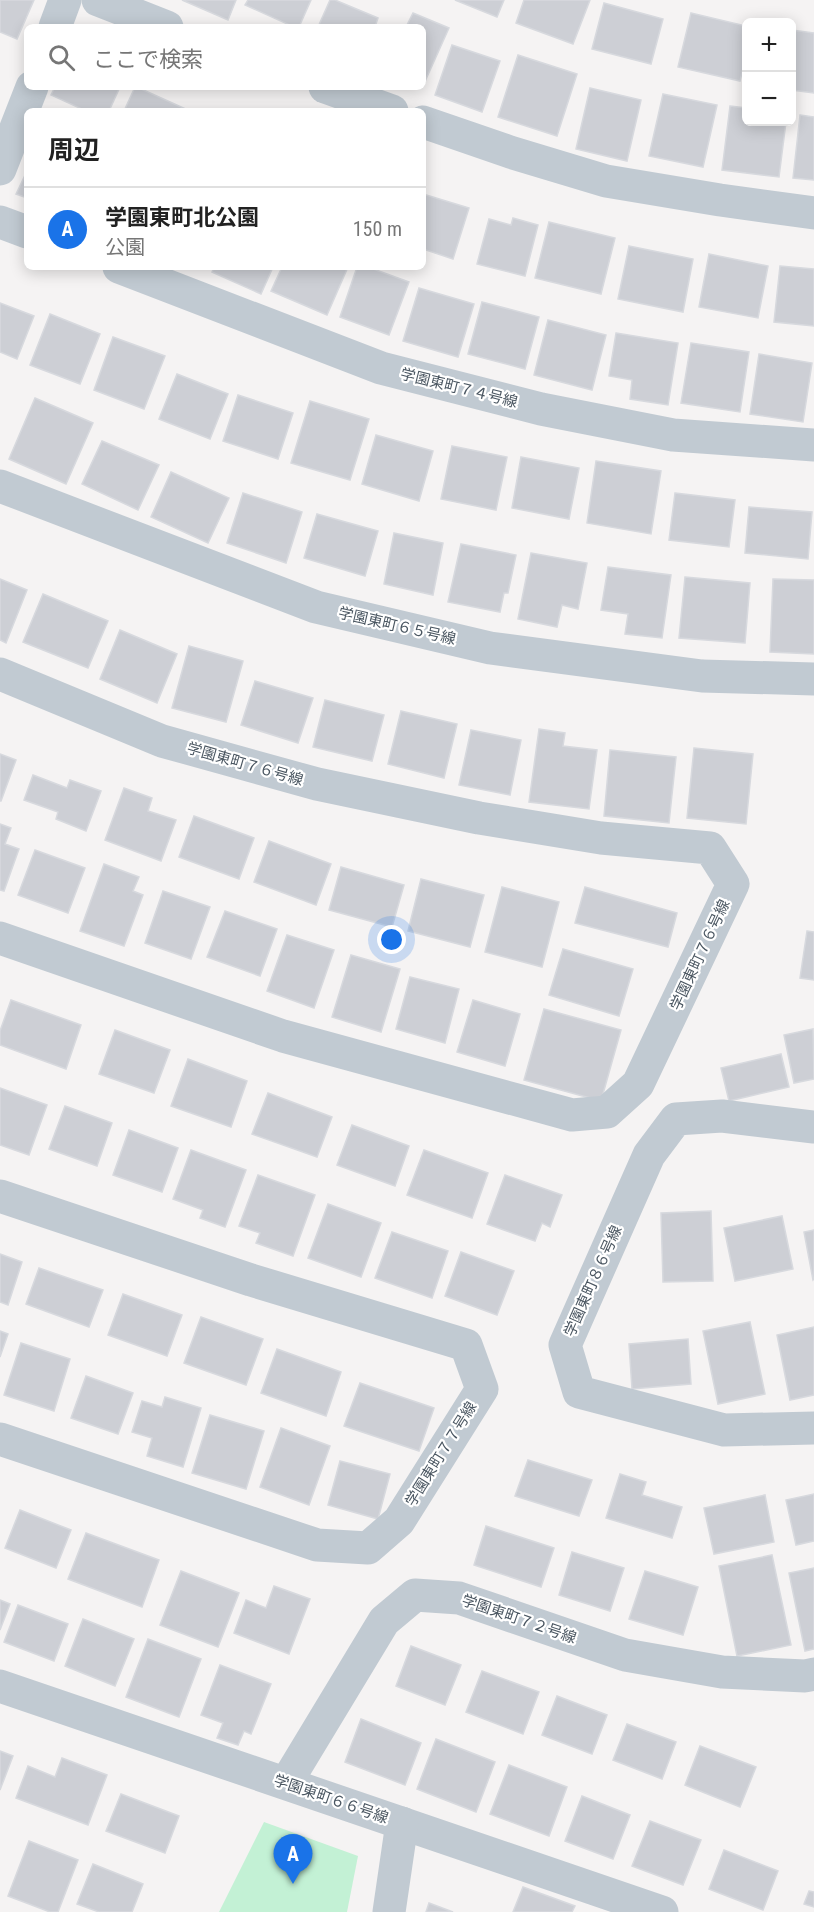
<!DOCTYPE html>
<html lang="ja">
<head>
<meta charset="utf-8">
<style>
  body { margin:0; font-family:"Roboto Condensed","Noto Sans JP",sans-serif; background:#f6f6f6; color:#222 }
  .controls { position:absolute; right:18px; top:18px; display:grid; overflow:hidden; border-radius:9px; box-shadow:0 3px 15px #0003 }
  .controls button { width:54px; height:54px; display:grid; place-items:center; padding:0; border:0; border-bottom:2px solid #e0e0e0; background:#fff; color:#222; font:30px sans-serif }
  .you { position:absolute; left:392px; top:940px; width:21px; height:21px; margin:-15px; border:4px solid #fff; border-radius:50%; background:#1a73e8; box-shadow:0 0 0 9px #1a73e833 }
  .badge { display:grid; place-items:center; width:39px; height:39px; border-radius:50%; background:#1a73e8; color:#fff; font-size:20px; font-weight:700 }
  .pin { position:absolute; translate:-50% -50px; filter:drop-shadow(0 2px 3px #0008) }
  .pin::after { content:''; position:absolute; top:32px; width:21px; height:18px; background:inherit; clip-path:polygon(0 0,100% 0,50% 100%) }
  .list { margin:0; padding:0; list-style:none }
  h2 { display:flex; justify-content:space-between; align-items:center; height:78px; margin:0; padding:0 24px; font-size:26px }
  h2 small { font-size:20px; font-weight:400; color:#767676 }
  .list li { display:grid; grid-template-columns:39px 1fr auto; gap:18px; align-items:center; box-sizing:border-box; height:84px; padding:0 24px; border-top:2px solid #e0e0e0 }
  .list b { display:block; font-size:22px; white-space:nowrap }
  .list p { margin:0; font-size:20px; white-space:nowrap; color:#767676 }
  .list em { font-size:20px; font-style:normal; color:#767676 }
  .icon { flex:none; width:33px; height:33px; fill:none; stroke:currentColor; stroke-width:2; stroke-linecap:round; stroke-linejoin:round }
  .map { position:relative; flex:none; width:814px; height:1912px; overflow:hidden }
  .search { position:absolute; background:#fff; box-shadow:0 3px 15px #0003; left:24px; top:24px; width:402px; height:66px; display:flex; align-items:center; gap:15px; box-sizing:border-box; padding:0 21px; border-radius:9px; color:#767676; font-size:22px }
  .panel { position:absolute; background:#fff; box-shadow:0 3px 15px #0003; left:24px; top:108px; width:402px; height:162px; border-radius:9px }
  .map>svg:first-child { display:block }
</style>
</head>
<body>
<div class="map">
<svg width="814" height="1912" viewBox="0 0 814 1912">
  <rect width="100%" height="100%" fill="#f5f3f3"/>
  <path fill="#c3f1d5" d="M264,1822L358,1856L347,1912H219Z"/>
  <g fill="#cdcfd5" stroke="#d7d9de" stroke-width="1.5">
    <path d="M0,0H34L17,39L0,32Z"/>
    <path d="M182,0H236L228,20Z"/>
    <path d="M248,0H311L299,27H294L245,5Z"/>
    <path d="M330,0H335L378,18L375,27H318Z"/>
    <path d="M455,0H504L497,17Z"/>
    <path d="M524,0H590L573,44L516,23Z"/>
    <path d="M604,3L663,19L651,64L592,49Z"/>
    <path d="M413,13L449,28L423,86V27H406Z"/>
    <path d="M691,13L746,26V56L740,81L678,67Z"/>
    <path d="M792,30L814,33V93L792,90Z"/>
    <path d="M452,45L500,61L482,112L435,95Z"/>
    <path d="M518,55L577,74L557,136L498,117Z"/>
    <path d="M55,87H120L109,111H86L51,95Z"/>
    <path d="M135,87H137L190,111H124Z"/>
    <path d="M590,88L641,100L627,161L576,149Z"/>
    <path d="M663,94L717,105L703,167L649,156Z"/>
    <path d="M730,106L746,108V122H786L779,177L722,170Z"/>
    <path d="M800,115L814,117V180L793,178Z"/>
    <path d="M27,171V198L16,194Z"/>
    <path d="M423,194L469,208L453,259L423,249Z"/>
    <path d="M513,218L538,225L525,276L477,264L489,219L511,225Z"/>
    <path d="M549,222L615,238L601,294L535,278Z"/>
    <path d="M629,246L693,259L683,312L618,299Z"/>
    <path d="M709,254L768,266L758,318L699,307Z"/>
    <path d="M780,266L814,269V326L774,322Z"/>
    <path d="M214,267H273L261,294L212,272Z"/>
    <path d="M282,267H348L327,315L271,291Z"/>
    <path d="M357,267H368L409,282L389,335L340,317Z"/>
    <path d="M419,288L474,304L458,357L403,341Z"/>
    <path d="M482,302L539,317L525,369L468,354Z"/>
    <path d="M0,303L34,316L17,359L0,352Z"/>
    <path d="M50,314L100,334L80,384L30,365Z"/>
    <path d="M548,320L606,335L592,390L534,375Z"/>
    <path d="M616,333L678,343L668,405L630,399L632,380L609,376Z"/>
    <path d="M113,337L165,356L144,409L94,390Z"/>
    <path d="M691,343L749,352L740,412L681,403Z"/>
    <path d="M759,354L812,363L803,422L750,414Z"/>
    <path d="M177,374L228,394L210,439L159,419Z"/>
    <path d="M238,395L293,413L278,459L223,441Z"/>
    <path d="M35,398L93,423L66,484L9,459Z"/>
    <path d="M310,401L369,419L350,480L291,463Z"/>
    <path d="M376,435L433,451L419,501L362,484Z"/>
    <path d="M102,441L159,465L138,510L82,484Z"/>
    <path d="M452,446L507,457L496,510L441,499Z"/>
    <path d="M521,457L579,468L569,519L512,508Z"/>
    <path d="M596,461L661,471L651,534L587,523Z"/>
    <path d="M171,472L229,498L208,543L151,517Z"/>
    <path d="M243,493L302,512L286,563L227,543Z"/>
    <path d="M675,493L735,500L729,547L669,540Z"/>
    <path d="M749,507L812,512L808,559L745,553Z"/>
    <path d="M317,514L378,531L365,576L304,558Z"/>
    <path d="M394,533L443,543L433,595L384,584Z"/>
    <path d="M461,544L516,555L508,593H504L500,612L448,602Z"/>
    <path d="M531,553L587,563L578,609L562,605L557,627L518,619Z"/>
    <path d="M608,567L671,575L662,638L625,634L628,614L601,610Z"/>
    <path d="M685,577L750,583L745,643L679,638Z"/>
    <path d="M0,579L27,590L6,643L0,640Z"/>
    <path d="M773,579L814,580V654L770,652Z"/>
    <path d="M43,594L108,621L88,668L23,642Z"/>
    <path d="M120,630L177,654L157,703L100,679Z"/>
    <path d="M189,646L243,661L226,722L172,708Z"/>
    <path d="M255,681L313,698L298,743L241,725Z"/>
    <path d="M325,700L384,715L372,761L313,747Z"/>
    <path d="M401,711L457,724L444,778L388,764Z"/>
    <path d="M539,729L565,733L563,746L597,750L589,809L529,802Z"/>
    <path d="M471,730L521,740L510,795L459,785Z"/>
    <path d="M694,748L753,754L746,824L687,818Z"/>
    <path d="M610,750L676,757L669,823L604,816Z"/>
    <path d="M0,754L16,760L1,801H0Z"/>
    <path d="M33,775L67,788L70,780L101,791L86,831L56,819L58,812L24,800Z"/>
    <path d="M124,788L152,798L148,811L176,820L161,861L105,840Z"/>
    <path d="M194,816L254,838L239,879L179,857Z"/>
    <path d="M0,824L11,828L5,844L19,849L4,891L0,890Z"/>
    <path d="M269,841L331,864L316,905L254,882Z"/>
    <path d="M35,850L85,868L68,913L18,895Z"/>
    <path d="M104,864L139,877L133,891L143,895L124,946L80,931Z"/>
    <path d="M341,867L404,885L392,927L329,910Z"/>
    <path d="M421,879L484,895L470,947L408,931Z"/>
    <path d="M502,887L559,902L542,967L485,952Z"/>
    <path d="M585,887L677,913L668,947L575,923Z"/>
    <path d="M163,891L210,907L191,959L145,943Z"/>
    <path d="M225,911L277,929L260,976L207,957Z"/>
    <path d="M807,931L814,932V980L800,978Z"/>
    <path d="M287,935L334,950L314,1008L267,991Z"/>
    <path d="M563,949L633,969L619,1016L549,995Z"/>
    <path d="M351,955L400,969L381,1032L332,1017Z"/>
    <path d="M410,977L459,989L445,1043L396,1029Z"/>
    <path d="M11,1000L81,1025L66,1069L0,1045V1031Z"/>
    <path d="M473,1000L520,1014L505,1066L457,1052Z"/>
    <path d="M544,1009L621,1030L601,1101L524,1080Z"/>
    <path d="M813,1029L814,1079L794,1083L784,1035Z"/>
    <path d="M115,1030L170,1050L154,1093L99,1074Z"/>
    <path d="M781,1054L789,1087L729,1101L721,1068Z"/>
    <path d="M188,1059L247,1081L231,1127L171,1106Z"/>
    <path d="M0,1088L47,1105L29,1155L0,1145Z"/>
    <path d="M268,1093L332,1117L317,1157L252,1134Z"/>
    <path d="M65,1106L112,1123L97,1166L49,1149Z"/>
    <path d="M352,1125L409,1146L395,1186L337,1165Z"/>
    <path d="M129,1130L178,1148L162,1192L113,1175Z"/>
    <path d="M191,1150L246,1170L225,1227L200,1218L203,1210L173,1199Z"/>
    <path d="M424,1150L488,1173L472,1218L407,1195Z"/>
    <path d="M258,1175L315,1195L293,1256L256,1243L260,1233L239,1226Z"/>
    <path d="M505,1175L562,1195L550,1227L542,1223L535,1241L487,1224Z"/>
    <path d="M328,1204L381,1223L361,1277L308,1258Z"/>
    <path d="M711,1211L713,1281L663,1282L661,1213Z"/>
    <path d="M782,1216L793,1269L735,1281L724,1228Z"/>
    <path d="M814,1230V1279L813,1280L804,1232Z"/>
    <path d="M392,1232L448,1251L432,1298L375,1278Z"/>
    <path d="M461,1252L514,1271L497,1315L445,1296Z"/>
    <path d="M0,1254L22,1262L8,1305L0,1302Z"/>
    <path d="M39,1268L103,1290L89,1327L26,1304Z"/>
    <path d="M123,1294L182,1315L167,1356L108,1335Z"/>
    <path d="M201,1317L263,1339L246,1385L184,1363Z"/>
    <path d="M750,1322L765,1394L718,1404L703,1331Z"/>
    <path d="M814,1327V1395L790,1400L777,1335Z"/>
    <path d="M0,1331L8,1334L0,1357Z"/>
    <path d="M688,1339L691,1384L632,1389L629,1344Z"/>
    <path d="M21,1343L70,1359L54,1411L4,1395Z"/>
    <path d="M277,1349L341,1372L326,1416L261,1393Z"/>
    <path d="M86,1376L133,1393L118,1434L71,1418Z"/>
    <path d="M360,1383L434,1408L419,1451L344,1426Z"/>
    <path d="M165,1397L201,1408L183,1467L147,1456L152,1438L132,1432L142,1401L162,1407Z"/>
    <path d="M210,1415L264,1431L246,1489L192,1473Z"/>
    <path d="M281,1428L330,1446L309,1505L260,1487Z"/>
    <path d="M528,1460L592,1480L579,1516L515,1496Z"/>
    <path d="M340,1461L390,1474L378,1519L328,1505Z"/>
    <path d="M620,1474L646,1482L642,1495L682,1507L672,1538L606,1518Z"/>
    <path d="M814,1494V1541L796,1545L786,1500Z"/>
    <path d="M765,1495L774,1542L714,1554L704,1508Z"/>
    <path d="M20,1510L71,1530L56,1568L5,1548Z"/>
    <path d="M486,1526L554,1548L541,1587L474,1565Z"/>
    <path d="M86,1533L159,1560L142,1607L68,1579Z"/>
    <path d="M572,1552L624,1568L610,1611L559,1595Z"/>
    <path d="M772,1555L791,1645L737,1656L719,1566Z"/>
    <path d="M814,1568V1649L805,1651L789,1573Z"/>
    <path d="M181,1571L239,1593L218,1647L160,1625Z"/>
    <path d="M645,1571L698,1587L683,1635L629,1619Z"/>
    <path d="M274,1586L310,1599L289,1654L234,1633L246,1600L266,1608Z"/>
    <path d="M0,1600L10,1604L0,1630Z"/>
    <path d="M18,1605L68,1624L54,1661L4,1642Z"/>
    <path d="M83,1619L134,1639L115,1686L65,1666Z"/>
    <path d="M148,1639L201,1659L179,1717L126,1697Z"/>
    <path d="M411,1646L461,1665L445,1705L396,1686Z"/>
    <path d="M220,1665L271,1684L251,1734L244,1731L238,1745L217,1738L223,1723L201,1715Z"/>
    <path d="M482,1671L539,1692L523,1734L466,1712Z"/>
    <path d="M557,1696L607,1715L592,1754L542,1735Z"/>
    <path d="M361,1719L421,1743L405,1785L345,1762Z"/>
    <path d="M627,1724L676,1742L662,1779L613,1760Z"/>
    <path d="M436,1739L495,1762L476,1812L417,1789Z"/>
    <path d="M700,1746L756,1767L740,1807L685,1785Z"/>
    <path d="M0,1751L13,1756L0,1790Z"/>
    <path d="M62,1758L107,1775L88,1825L16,1798L28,1766L55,1777Z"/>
    <path d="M509,1765L567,1787L549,1836L490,1814Z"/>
    <path d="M121,1794L179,1816L165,1853L106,1831Z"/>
    <path d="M582,1796L630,1815L613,1859L565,1841Z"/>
    <path d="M650,1821L701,1840L683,1885L632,1866Z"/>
    <path d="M29,1841L78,1860L58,1912H50L8,1896Z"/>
    <path d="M724,1850L778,1871L763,1910L709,1889Z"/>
    <path d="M93,1864L143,1884L132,1912H99L77,1904Z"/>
    <path d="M523,1887L575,1906L572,1912H513Z"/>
    <path d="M809,1891L814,1892V1907L804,1904Z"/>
    <path d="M429,1903L453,1912H426Z"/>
  </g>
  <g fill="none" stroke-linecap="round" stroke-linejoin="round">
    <g stroke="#c1cad2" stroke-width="33">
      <path d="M98,0L167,27"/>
      <path d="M55,27L65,0"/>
      <path d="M325,87L392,111"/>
      <path d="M423,122L510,152L606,181L720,200L814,213"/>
      <path d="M0,169L32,87"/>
      <path d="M0,222L27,232"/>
      <path d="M119,267L381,368L541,409L673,435L814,445"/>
      <path d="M0,486L316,607L490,648L702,676L814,679"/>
      <path d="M0,674L162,741L317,784L479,818L601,838L710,848L733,884L638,1084L607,1112L572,1115L283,1036L0,938"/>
      <path d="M814,1127L722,1116L676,1119L649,1155L565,1345L579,1392L724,1430L814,1428"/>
      <path d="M0,1196L251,1280L466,1345L482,1389L399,1521L368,1548L317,1545L0,1439"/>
      <path d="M0,1686L662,1912"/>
      <path d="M286,1783L384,1621L415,1595L459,1598L625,1655L722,1672L805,1676L814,1674"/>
      <path d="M389,1912L402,1823"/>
    </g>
  </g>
  <g text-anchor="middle" stroke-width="4.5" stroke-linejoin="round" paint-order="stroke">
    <g font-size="15" fill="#4a5661" stroke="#fff">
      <text transform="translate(459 388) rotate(14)" y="5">学園東町７４号線</text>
      <text transform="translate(397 626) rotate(13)" y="5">学園東町６５号線</text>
      <text transform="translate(245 764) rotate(16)" y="5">学園東町７６号線</text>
      <text transform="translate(700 955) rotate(-65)" y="5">学園東町７６号線</text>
      <text transform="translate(593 1281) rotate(-66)" y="5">学園東町８６号線</text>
      <text transform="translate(441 1454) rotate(-58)" y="5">学園東町７７号線</text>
      <text transform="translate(519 1619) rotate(19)" y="5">学園東町７２号線</text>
      <text transform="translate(331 1799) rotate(19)" y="5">学園東町６６号線</text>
    </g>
  </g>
</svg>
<div class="controls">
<button>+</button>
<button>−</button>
</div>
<div class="you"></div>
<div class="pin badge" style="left:293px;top:1884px">A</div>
<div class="search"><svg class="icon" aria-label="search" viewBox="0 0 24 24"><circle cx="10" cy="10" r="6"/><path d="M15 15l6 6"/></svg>ここで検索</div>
<section class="panel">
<h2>周辺<small></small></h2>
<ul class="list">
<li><span class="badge">A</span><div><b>学園東町北公園</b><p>公園</p></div><em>150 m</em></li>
</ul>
</section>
</div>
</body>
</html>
